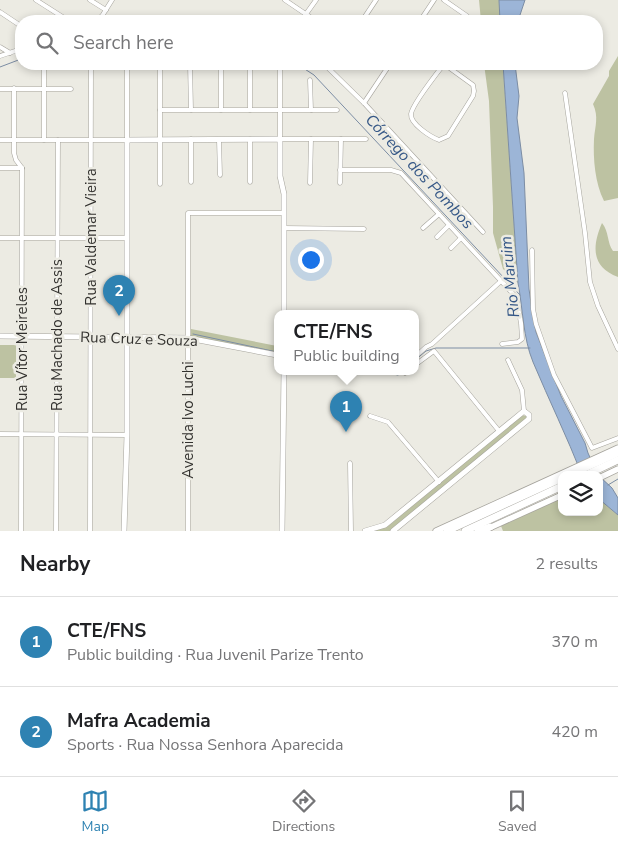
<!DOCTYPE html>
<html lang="en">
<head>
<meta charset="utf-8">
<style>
  body { margin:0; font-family:"Nunito Sans",sans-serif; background:#f2f2f2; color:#202124 }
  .controls { position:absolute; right:15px; bottom:15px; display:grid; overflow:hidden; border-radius:10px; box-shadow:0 2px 8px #0003 }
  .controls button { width:45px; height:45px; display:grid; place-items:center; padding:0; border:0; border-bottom:1px solid #e0e0e0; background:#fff; color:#202124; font:25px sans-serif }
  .you { position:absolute; left:310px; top:259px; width:18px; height:18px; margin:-12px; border:4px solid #fff; border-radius:50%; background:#1a73e8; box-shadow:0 0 0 8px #1a73e833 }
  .badge { display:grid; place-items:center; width:32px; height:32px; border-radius:50%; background:#2e82b2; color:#fff; font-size:16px; font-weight:700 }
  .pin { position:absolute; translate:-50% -41px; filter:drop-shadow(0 1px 2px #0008) }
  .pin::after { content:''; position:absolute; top:26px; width:18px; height:15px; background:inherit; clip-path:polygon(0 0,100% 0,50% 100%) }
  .popup { position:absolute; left:274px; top:310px; width:145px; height:65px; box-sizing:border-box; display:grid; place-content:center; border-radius:10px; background:#fff; filter:drop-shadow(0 1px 4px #0005); font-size:16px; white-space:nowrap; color:#757577 }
  .popup b { font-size:19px; color:#202124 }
  .popup::after { content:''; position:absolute; left:50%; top:100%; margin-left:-10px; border:10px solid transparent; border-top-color:#fff }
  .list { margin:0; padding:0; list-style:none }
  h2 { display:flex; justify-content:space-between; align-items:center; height:65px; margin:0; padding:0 20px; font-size:21px }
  h2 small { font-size:16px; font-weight:400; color:#757577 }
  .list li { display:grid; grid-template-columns:32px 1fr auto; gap:15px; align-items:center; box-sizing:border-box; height:90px; padding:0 20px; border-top:1px solid #e0e0e0 }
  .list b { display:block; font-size:19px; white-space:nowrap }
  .list p { margin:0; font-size:16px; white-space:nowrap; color:#757577 }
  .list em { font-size:16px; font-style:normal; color:#757577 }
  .icon { flex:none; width:28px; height:28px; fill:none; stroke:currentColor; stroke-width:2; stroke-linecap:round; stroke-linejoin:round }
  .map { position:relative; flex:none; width:618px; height:531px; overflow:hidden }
  .search { position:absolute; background:#fff; box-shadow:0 2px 8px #0003; left:15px; right:15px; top:15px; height:55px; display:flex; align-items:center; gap:12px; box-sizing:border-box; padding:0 18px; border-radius:20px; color:#757577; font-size:19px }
  .sheet { height:245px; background:#fff }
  nav { display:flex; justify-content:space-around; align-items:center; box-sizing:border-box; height:70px; border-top:1px solid #e0e0e0; background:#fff; font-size:14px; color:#757577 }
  nav a { display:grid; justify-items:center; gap:2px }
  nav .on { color:#2e82b2 }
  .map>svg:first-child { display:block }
</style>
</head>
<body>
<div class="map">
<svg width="618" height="531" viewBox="0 0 618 531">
  <rect width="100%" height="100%" fill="#ecebe3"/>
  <g fill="#bdc2a2">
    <path d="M479,0H499L500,21H481Z"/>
    <path d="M618,56V198L604,201C595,183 593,159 594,139C595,126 599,117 593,104L609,76V71Z"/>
    <path d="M484,64H503L518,283L503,269L493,233V207L489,101Z"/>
    <path d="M602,223C609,231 607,243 613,251H618V277C591,267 592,246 602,223Z"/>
    <path d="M191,329L277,346V354L191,337Z"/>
    <rect x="0" y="345" width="16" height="33"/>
    <path d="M522,415L526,416L528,418L391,531H374L388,526Z"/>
    <path d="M562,498V512H599V499L618,515V531H503L501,526Z"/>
  </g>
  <g fill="#9cb5d7" stroke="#7c8da4">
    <path d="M499,0H525L518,21H500Z"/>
    <path d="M503,64H515L519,96L517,118L524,173L529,289L533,317L536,332L561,396L585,443L588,453L598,475H582C567,437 549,400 533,362C523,338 523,309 518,283Z"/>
    <path d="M599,476L612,488L618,498V515L599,499Z"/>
  </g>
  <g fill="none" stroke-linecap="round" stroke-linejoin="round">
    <g stroke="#7c8da4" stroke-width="1">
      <path d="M297,64L314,75L520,295"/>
      <path d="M0,67L21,59"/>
      <path d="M193,334L277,352"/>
      <path d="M415,360L426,351L436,348H530"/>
      <path d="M377,371L398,375L404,371"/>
      <path d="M608,485L618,479"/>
    </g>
    <defs>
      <g id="street">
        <path d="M36,0L69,21"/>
        <path d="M90,0L106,10"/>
        <path d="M285,0L316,21"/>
        <path d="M444,0L467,16L470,21"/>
        <path d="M0,12L21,26"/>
        <path d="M95,21L102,16L112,0"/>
        <path d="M301,21L316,0"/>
        <path d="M362,21L376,0"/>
        <path d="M420,21L434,0"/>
        <path d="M0,47L10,53"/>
        <path d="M0,56L21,49"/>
        <path d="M160,64V184"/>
        <path d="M190,64L191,110"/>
        <path d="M250,64V110"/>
        <path d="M280,64V139H366"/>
        <path d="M324,64L364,103L483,232"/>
        <path d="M443,64H444L473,85L474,91L473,96L448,136L439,140C431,137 410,124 411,114C412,105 437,73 444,64"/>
        <path d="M310,80L311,110"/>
        <path d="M14,88V153L16,160L22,168"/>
        <path d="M0,89H71"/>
        <path d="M565,93L585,233L590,282L598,306L618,349"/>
        <path d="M364,103L390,64"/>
        <path d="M160,110H337"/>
        <path d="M221,110V64"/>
        <path d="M191,139V182"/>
        <path d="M0,140H127V64"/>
        <path d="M44,140V64"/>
        <path d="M219,140L220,175"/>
        <path d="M0,168H22"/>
        <path d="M340,170H391L401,173L516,297L521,323L522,339L518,342L502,344"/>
        <path d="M250,182V139"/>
        <path d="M310,183L311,139"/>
        <path d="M340,183L341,139"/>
        <path d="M284,228L364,229"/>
        <path d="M423,228L439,214"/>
        <path d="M437,237L449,225"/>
        <path d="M0,238H127"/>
        <path d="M451,248L461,238"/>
        <path d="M532,250L533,309L536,324L554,375L592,448L618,438"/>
        <path d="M415,357L426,347L432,344L501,281"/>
        <path d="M508,360L522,390L524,411"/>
        <path d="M415,365L434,351L499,431"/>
        <path d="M400,371H401"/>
        <path d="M405,373L407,371"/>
        <path d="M370,416L388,422L439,482"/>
        <path d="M0,434L127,435"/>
        <path d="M350,463L351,531"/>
        <path d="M21,531L22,168"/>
        <path d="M56,531L58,140"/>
        <path d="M90,531L91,64"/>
        <path d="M188,531V213H284"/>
      </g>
      <g id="secondary">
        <path d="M0,336L188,338L277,355"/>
        <path d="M124,531L127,435V140L280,139V176L284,194V313"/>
        <path d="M282,531L284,371"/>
        <path d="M365,531L385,525L524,411L529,415V419L393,531"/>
      </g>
      <g id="primary">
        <path d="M599,478L618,469"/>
        <path d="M487,529L562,495"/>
        <path d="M436,531L618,448"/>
      </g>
      <g id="highway">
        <path d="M569,475L618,453"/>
        <path d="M586,475L618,460"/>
        <path d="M447,531L562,478"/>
        <path d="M465,531L562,486"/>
        <path d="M478,531L490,527"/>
      </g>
    </defs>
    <use href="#street" stroke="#a5a39c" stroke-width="5"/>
    <use href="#secondary" stroke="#a5a39c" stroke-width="6"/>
    <use href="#primary" stroke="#a5a39c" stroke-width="7"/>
    <use href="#highway" stroke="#a5a39c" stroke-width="8"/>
    <use href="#street" stroke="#fff" stroke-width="4"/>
    <use href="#secondary" stroke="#fff" stroke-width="5"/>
    <use href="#primary" stroke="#fff" stroke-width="5.5"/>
    <use href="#highway" stroke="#fff" stroke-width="7"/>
  </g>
  <g text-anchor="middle" stroke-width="5" stroke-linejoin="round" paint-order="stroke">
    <g font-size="15" fill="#32312e" stroke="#ecebe3">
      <text transform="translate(91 237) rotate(-90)" y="5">Rua Valdemar Vieira</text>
      <text transform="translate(57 335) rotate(-90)" y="5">Rua Machado de Assis</text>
      <text transform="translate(139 339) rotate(2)" y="5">Rua Cruz e Souza</text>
      <text transform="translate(22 349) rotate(-90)" y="5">Rua Vítor Meireles</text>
      <text transform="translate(188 420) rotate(-90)" y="5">Avenida Ivo Luchi</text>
    </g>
    <g font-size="16" font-style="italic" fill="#365887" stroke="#ecebe3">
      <text transform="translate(420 171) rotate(47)" y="6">Córrego dos Pombos</text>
      <text transform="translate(509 277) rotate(-96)" y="6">Rio Maruim</text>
    </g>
  </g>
</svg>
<div class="controls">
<button><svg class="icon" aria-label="layers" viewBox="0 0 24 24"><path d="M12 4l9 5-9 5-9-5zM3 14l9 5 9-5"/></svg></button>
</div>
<div class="you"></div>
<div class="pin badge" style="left:346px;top:432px">1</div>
<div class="popup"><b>CTE/FNS</b>Public building</div>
<div class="pin badge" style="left:119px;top:316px">2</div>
<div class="search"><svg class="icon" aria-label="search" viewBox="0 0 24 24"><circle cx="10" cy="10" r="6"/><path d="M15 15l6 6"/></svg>Search here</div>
</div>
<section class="sheet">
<h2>Nearby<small>2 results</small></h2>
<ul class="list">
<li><span class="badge">1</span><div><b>CTE/FNS</b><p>Public building · Rua Juvenil Parize Trento</p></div><em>370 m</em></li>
<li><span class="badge">2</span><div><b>Mafra Academia</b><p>Sports · Rua Nossa Senhora Aparecida</p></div><em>420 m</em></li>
</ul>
</section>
<nav>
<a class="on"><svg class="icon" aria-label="map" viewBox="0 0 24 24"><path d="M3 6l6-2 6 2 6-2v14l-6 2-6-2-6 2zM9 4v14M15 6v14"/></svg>Map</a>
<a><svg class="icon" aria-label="directions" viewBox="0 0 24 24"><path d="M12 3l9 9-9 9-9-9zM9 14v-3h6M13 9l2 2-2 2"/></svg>Directions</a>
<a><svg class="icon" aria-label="saved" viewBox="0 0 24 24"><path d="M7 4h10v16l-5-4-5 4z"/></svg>Saved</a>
</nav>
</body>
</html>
